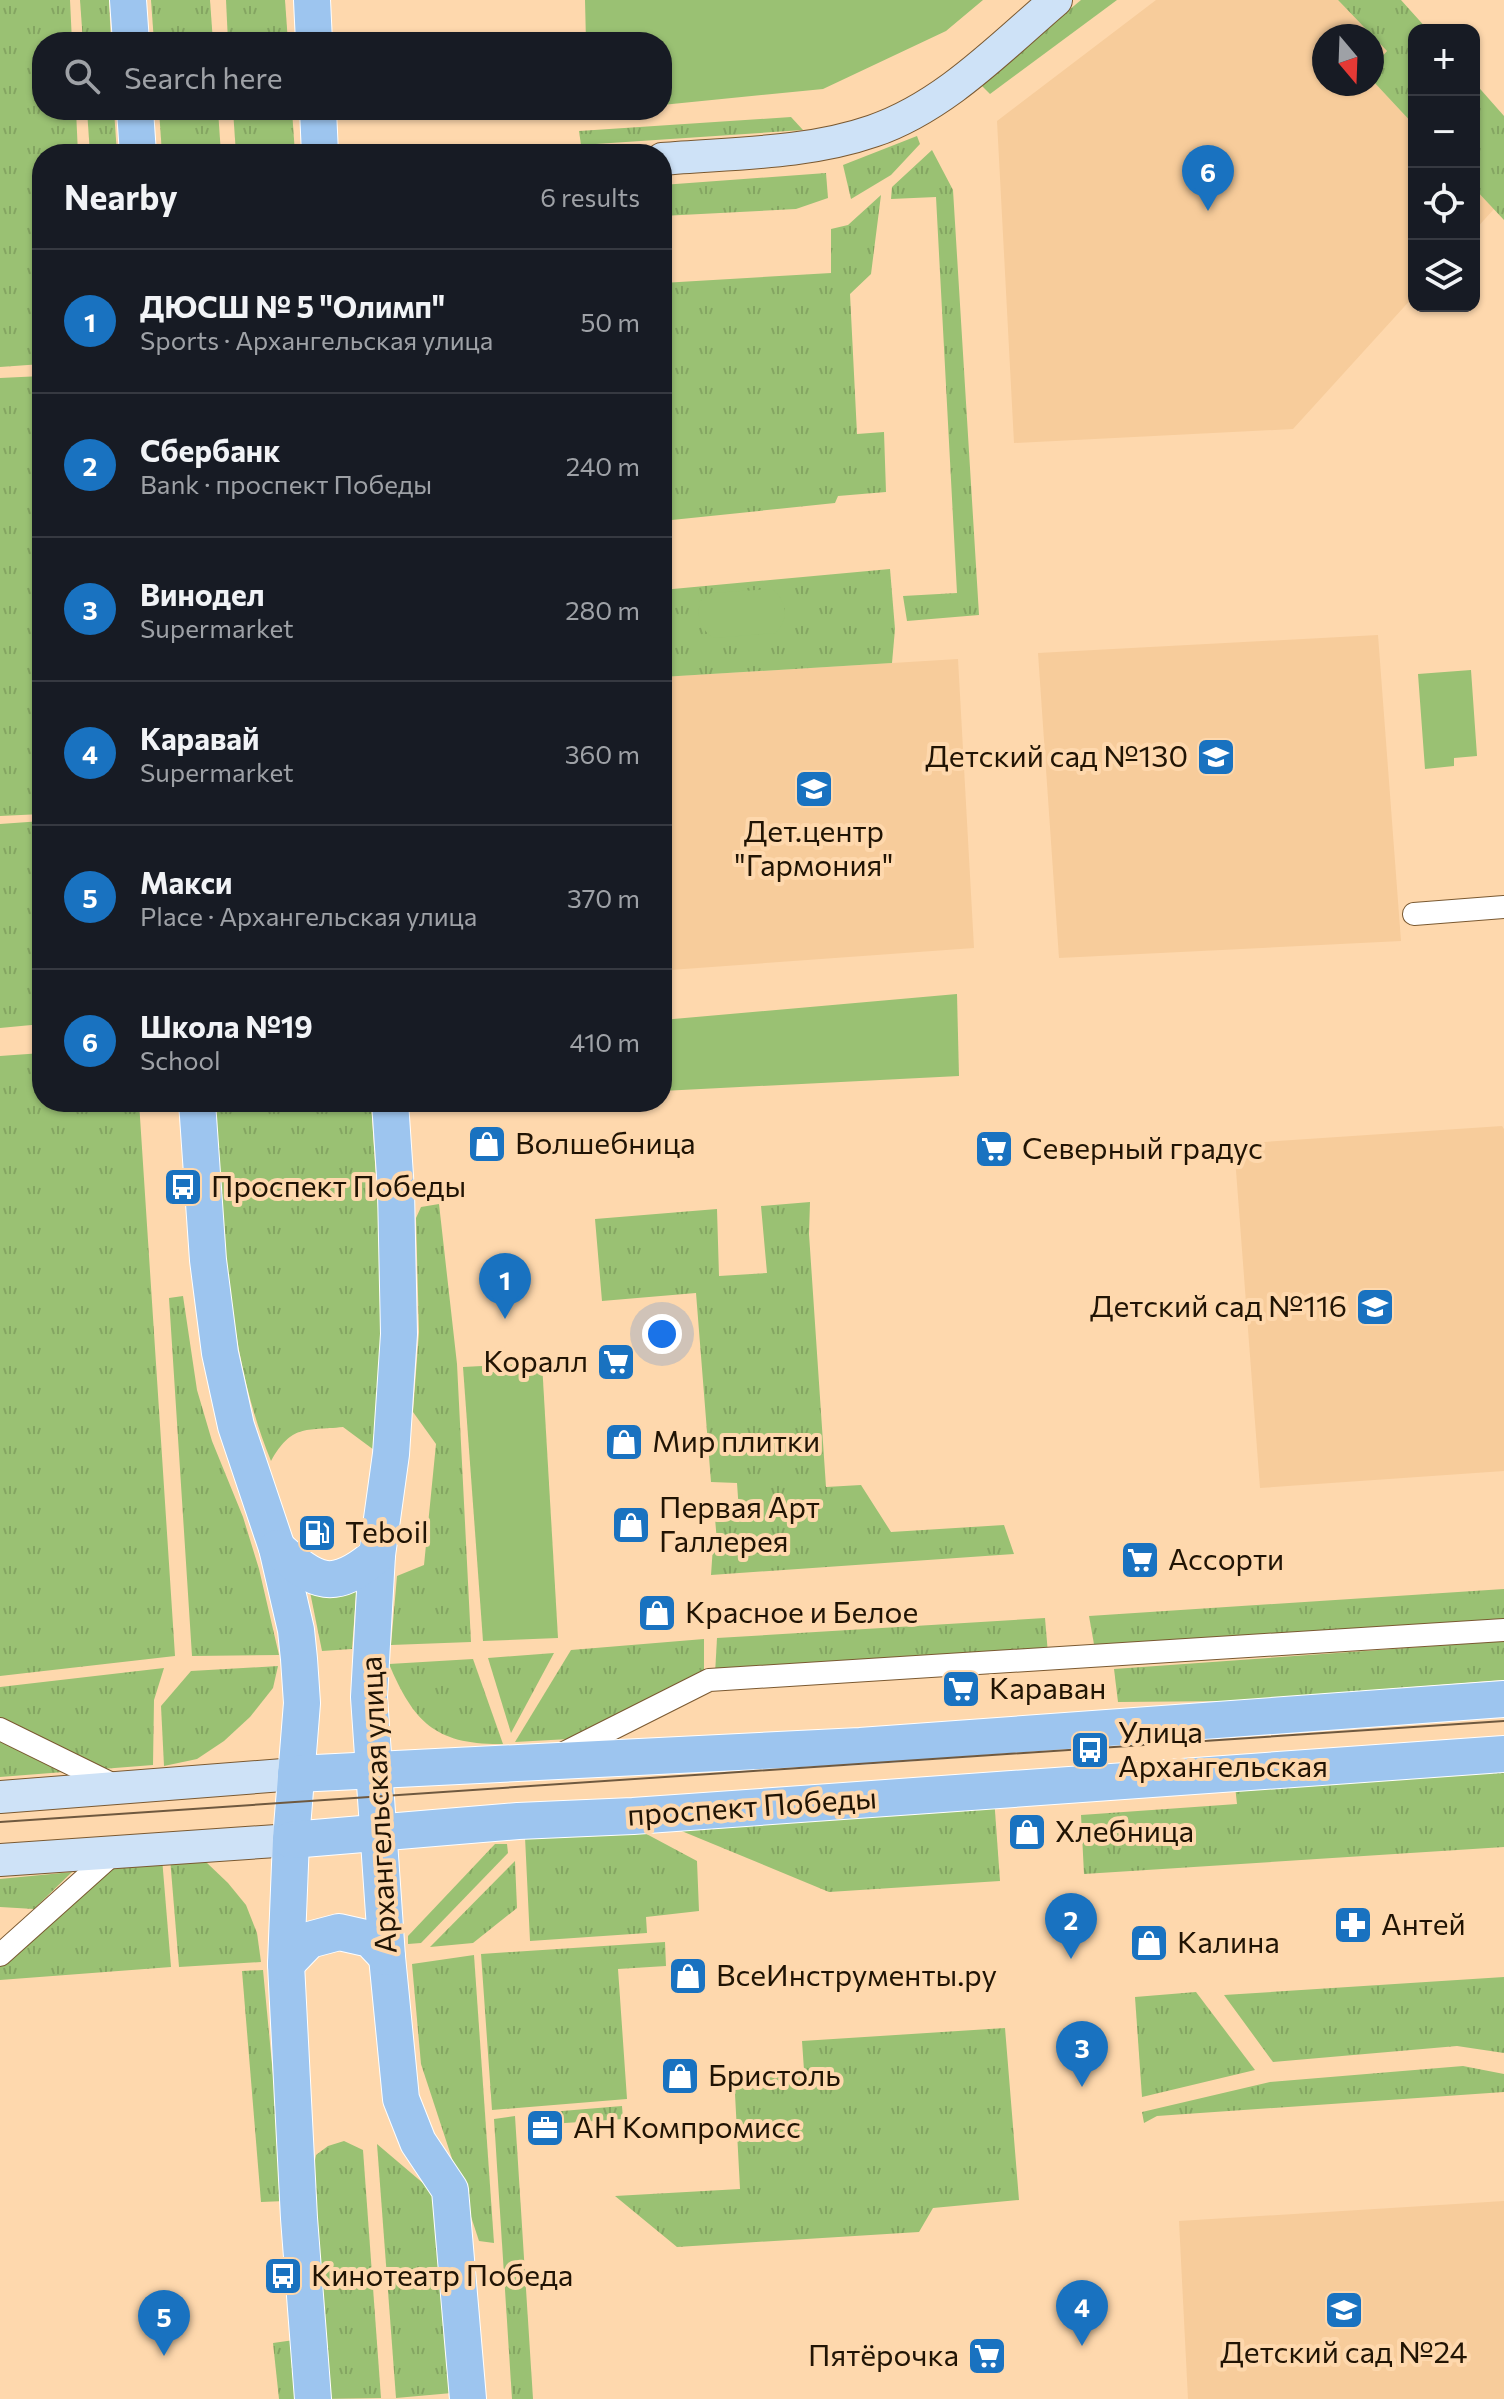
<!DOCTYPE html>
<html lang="en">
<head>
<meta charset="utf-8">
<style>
  body { margin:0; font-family:Commissioner,sans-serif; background:#242831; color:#f1f3f6 }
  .controls { position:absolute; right:24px; top:24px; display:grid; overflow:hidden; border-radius:16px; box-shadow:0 2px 6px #0004 }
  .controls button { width:72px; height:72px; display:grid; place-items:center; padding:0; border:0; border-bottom:2px solid #363941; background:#171b24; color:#f1f3f6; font:40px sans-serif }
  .compass { position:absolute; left:1312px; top:24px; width:72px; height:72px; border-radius:50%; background:#171b24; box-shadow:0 2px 6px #0004; rotate:161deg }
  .you { position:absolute; left:662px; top:1334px; width:28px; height:28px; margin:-20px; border:6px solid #fff; border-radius:50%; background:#1a73e8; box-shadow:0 0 0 12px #1a73e833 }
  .badge { display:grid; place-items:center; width:52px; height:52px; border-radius:50%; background:#1972c0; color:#fff; font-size:26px; font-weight:700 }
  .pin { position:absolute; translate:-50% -66px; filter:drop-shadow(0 2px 4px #0008) }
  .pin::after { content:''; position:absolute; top:42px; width:28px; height:24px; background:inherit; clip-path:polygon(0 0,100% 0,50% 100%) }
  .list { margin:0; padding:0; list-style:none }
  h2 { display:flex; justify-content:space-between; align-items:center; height:104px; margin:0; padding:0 32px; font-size:34px }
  h2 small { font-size:26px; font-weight:400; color:#9ea1a6 }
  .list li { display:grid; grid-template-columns:52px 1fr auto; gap:24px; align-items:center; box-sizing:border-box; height:144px; padding:0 32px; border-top:2px solid #363941 }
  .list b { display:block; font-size:30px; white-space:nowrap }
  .list p { margin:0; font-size:26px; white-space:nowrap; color:#9ea1a6 }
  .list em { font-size:26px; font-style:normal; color:#9ea1a6 }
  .icon { flex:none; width:44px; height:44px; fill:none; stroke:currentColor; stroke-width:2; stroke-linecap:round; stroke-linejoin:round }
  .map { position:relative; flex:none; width:1504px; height:2399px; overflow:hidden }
  .search { position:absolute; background:#171b24; box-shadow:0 2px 6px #0004; left:32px; top:32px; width:640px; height:88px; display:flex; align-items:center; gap:20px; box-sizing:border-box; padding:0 28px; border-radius:32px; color:#9ea1a6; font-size:30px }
  .panel { position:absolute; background:#171b24; box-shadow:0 2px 6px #0004; left:32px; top:144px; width:640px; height:968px; border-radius:32px }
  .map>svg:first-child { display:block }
</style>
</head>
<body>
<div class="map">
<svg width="1504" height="2399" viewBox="0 0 1504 2399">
  <defs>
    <pattern id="grass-tufts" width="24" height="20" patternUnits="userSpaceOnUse" patternTransform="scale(2)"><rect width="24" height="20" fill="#9ac173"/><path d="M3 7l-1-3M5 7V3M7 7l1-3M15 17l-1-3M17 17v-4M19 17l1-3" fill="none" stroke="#84a562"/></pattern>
  </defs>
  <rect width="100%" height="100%" fill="#fed8ad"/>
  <g fill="#f7cc9b">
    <path d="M1156,0H1338L1387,51L1372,68V36H1324V84H1372V80L1414,125V296L1293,429L1014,443L997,121Z"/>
    <path d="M1474,188L1494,209L1474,231Z"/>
    <path d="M1378,635L1401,941L1059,958L1038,653Z"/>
    <path d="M958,659L974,948L670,970L662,861V677Z"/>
    <path d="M1502,1126L1504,1129V1471L1260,1488L1234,1144Z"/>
    <path d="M1504,2201V2399H1188L1179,2221Z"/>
  </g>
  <g fill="url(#grass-tufts)">
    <path d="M0,0H70L72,42H42V110H76L78,154H42V364L0,367Z"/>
    <path d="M80,0H109L111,42H83Z"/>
    <path d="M151,0H210L213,42H154Z"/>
    <path d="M226,0H285L288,42H228Z"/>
    <path d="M1081,0H1117L990,94L980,84Z"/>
    <path d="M1338,0H1401L1428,30H1414V125L1372,80V68L1387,51Z"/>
    <path d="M1474,82L1504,116V220L1474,188Z"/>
    <path d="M87,110H114L117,154H90Z"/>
    <path d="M159,110H218L221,154H162Z"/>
    <path d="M233,110H292L295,154H236Z"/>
    <path d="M791,117L803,130L581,145L579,131Z"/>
    <path d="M917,136L920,144L891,175L851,199L843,165Z"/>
    <path d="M932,150L953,190L979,615L907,621L903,596L957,593L936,197L891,199L892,187Z"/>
    <path d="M826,173L828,198L796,209L662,216V185Z"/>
    <path d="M881,195L871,274L850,294L857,434L884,432L886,492L838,496L835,503L662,521V283L831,273V229L848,225Z"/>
    <path d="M42,376V814L0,816V378Z"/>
    <path d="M890,569L895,629L892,663L662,677V590Z"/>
    <path d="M42,821V1024L0,1028V824Z"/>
    <path d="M662,861L670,970H662Z"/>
    <path d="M42,1053V1102H139L175,1656L0,1676V1056Z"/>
    <path d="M215,1102H371L382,1269V1335L374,1450L343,1427C305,1431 292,1424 271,1461C225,1349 224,1222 215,1102Z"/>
    <path d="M810,1202L809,1234L826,1487L861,1485L891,1532L1004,1525L1014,1554L711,1575L713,1546L717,1542L715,1518L739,1512L737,1483L711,1482L696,1293L602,1301L595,1219L717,1209L719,1276L767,1273L761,1206Z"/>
    <path d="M439,1204L457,1364L471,1642L391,1645L397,1576L424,1565L436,1444L413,1412L419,1332L416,1218L421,1207Z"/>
    <path d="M183,1296L197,1390L212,1441L243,1517L259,1569L279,1655L192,1656L169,1298Z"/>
    <path d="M357,1582L352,1649L322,1651L309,1587Z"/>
    <path d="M1504,1589V1622L1095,1650L1089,1616Z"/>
    <path d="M1045,1618L1048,1654L715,1674L717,1638Z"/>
    <path d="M704,1639V1675L569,1739L515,1742L571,1650Z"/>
    <path d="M1504,1641V1680L1232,1701L1118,1702L1114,1669Z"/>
    <path d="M554,1653L511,1733L488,1658Z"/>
    <path d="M473,1659L503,1744C436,1745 414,1723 389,1664Z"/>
    <path d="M278,1666L273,1688L250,1717L224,1741L197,1759L164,1766L161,1706L191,1671Z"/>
    <path d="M164,1668L154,1700L153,1765L0,1777V1687Z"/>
    <path d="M1504,1766V1847L1084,1874L1081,1815L1237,1804L1235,1786Z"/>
    <path d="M994,1797L1000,1881L829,1892L667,1825Z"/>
    <path d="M639,1830L697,1861L699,1911L646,1917L647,1933L530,1941L525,1837Z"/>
    <path d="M495,1844H507L508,1853L421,1943L408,1944V1936Z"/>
    <path d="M162,1858L171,1967L0,1980V1955L110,1864Z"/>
    <path d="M170,1858L206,1862L228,1883L246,1905L257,1933L261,1962L179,1967Z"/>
    <path d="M515,1861L517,1908L473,1943L430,1947Z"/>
    <path d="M72,1872L34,1909L0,1907V1879Z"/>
    <path d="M665,1942L666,1966L618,1969L627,2099L492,2110L481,1954Z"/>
    <path d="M474,1955L494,2243L479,2241L421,2064L412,1964Z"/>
    <path d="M263,1970L285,2201L261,2202L242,1971Z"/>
    <path d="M1504,1977V2053L1457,2046L1273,2062L1224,1995Z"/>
    <path d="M1196,1992L1255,2070L1142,2097L1135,1997Z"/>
    <path d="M1005,2028L1019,2200L933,2208L919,2232L677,2247L615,2196L740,2189L734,2075L804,2070L802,2041Z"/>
    <path d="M1463,2066L1504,2074V2092L1157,2116L1144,2123L1142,2112L1270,2082Z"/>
    <path d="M622,2106L623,2119L551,2124L550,2112Z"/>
    <path d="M515,2116L533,2399H512L494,2119Z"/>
    <path d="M344,2141L363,2150L381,2398L321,2399L307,2205L316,2155L328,2146Z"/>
    <path d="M377,2144L437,2195L452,2393L396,2398Z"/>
    <path d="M294,2340L300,2399H279L273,2343Z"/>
  </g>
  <g fill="#9ac173">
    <path d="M585,0H983L946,31L823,89L662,105V42H586Z"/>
    <path d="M773,589C787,603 789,618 776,633L713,638C699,627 697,617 700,601L711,593Z"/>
    <path d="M1471,670L1477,756L1454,758V766L1425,769L1418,674Z"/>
    <path d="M957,994L959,1076L662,1091V1020Z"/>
    <path d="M542,1363L558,1638L483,1641L463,1367Z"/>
  </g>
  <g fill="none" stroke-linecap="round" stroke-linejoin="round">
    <defs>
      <g id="street">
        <path d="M1414,914L1504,907"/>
        <path d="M0,1729L118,1787"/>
        <path d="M560,1755L709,1680L1504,1630"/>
        <path d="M0,1955L115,1852"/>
      </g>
      <g id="secondary">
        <path d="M662,159C732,153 807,154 873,131C944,107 1001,47 1056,0"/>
        <path d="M0,1797L296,1774"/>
        <path d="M0,1860L291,1840"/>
      </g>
      <g id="primary">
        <path d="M128,0L131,42"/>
        <path d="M312,0L314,42"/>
        <path d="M135,110L138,154"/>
        <path d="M318,110L320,154"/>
        <path d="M197,1102L208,1260L220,1353L236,1426L277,1548L296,1630L299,1659L302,1703L291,1840L286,1964L299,2218L313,2399"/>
        <path d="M390,1102L396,1191L399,1334L391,1454L377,1555L369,1697L387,1957L401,2099L418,2142L450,2190L468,2399"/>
        <path d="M277,1548C316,1584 334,1592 377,1555"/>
        <path d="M296,1774L860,1746L1504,1699"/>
        <path d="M291,1840L518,1821L633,1816L1504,1754"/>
        <path d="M286,1964L309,1940L339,1932L370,1939L387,1957"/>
      </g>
    </defs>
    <use href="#street" stroke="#7a5931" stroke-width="24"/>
    <use href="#secondary" stroke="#7a5931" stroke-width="34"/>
    <use href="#primary" stroke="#fff" stroke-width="38"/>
    <use href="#street" stroke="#fff" stroke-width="22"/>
    <use href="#secondary" stroke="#cee2f7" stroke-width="32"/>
    <use href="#primary" stroke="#9dc5ef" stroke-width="36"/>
    <path stroke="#6f593f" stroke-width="2" d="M0,1822C501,1786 1003,1756 1504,1721"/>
  </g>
  <defs>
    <symbol id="school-square" viewBox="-11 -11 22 22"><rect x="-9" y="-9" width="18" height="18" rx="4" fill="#1972c0" stroke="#fed8ad"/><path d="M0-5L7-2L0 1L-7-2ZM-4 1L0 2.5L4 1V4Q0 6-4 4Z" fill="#fff"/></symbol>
    <symbol id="shop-square" viewBox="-11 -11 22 22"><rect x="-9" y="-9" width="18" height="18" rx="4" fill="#1972c0" stroke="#fed8ad"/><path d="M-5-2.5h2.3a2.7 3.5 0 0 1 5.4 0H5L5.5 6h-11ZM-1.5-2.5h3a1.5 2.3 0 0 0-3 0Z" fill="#fff"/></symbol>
    <symbol id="supermarket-square" viewBox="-11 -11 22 22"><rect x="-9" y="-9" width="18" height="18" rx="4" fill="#1972c0" stroke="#fed8ad"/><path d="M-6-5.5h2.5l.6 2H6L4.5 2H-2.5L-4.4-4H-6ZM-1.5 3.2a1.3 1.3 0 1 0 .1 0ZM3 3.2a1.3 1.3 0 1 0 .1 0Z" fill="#fff"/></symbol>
    <symbol id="bus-square" viewBox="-11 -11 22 22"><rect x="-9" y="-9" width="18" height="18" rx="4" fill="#1972c0" stroke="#fed8ad"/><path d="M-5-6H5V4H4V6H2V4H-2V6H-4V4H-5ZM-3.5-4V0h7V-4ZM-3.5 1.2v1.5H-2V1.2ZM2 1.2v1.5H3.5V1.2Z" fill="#fff"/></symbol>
    <symbol id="fuel-square" viewBox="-11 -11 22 22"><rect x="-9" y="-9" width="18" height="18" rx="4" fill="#1972c0" stroke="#fed8ad"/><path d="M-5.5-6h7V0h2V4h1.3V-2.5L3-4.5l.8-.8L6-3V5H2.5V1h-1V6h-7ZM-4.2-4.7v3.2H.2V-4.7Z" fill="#fff"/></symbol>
    <symbol id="pharmacy-square" viewBox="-11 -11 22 22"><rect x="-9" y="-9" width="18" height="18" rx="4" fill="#1972c0" stroke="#fed8ad"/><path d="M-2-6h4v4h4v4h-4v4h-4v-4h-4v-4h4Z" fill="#fff"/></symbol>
    <symbol id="office-square" viewBox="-11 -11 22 22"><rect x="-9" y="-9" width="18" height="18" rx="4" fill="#1972c0" stroke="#fed8ad"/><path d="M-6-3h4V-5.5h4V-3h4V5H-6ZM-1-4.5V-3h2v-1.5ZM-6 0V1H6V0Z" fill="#fff"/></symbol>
  </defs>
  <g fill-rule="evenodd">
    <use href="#school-square" x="1194" y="735" width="44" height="44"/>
    <use href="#school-square" x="792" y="767" width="44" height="44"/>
    <use href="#shop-square" x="465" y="1122" width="44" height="44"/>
    <use href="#supermarket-square" x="972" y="1127" width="44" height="44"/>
    <use href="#bus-square" x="161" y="1165" width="44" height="44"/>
    <use href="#school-square" x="1353" y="1285" width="44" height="44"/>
    <use href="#supermarket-square" x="594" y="1340" width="44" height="44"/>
    <use href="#shop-square" x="602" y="1420" width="44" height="44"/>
    <use href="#shop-square" x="609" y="1503" width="44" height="44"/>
    <use href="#fuel-square" x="295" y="1511" width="44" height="44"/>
    <use href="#supermarket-square" x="1118" y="1538" width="44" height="44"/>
    <use href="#shop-square" x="635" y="1591" width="44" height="44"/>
    <use href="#supermarket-square" x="939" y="1667" width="44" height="44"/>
    <use href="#bus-square" x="1068" y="1728" width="44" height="44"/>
    <use href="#shop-square" x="1005" y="1810" width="44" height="44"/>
    <use href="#pharmacy-square" x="1331" y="1903" width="44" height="44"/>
    <use href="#shop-square" x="1127" y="1921" width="44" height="44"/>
    <use href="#shop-square" x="666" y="1954" width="44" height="44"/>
    <use href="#shop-square" x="658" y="2054" width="44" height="44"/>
    <use href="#office-square" x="523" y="2106" width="44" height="44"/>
    <use href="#bus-square" x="261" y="2254" width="44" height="44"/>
    <use href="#school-square" x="1322" y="2288" width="44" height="44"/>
    <use href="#supermarket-square" x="965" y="2334" width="44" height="44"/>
  </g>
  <g text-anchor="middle" stroke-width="8" stroke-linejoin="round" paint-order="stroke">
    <g font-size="30" fill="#211404" stroke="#fed8ad" text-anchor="start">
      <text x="1188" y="767" text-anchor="end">Детский сад №130</text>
      <text x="814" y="842" text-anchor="middle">Дет.центр<tspan x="814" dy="34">"Гармония"</tspan></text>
      <text x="515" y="1154">Волшебница</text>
      <text x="1022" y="1159">Северный градус</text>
      <text x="211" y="1197">Проспект Победы</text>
      <text x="1347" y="1317" text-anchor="end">Детский сад №116</text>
      <text x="588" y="1372" text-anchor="end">Коралл</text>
      <text x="652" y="1452">Мир плитки</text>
      <text x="659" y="1518">Первая Арт<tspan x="659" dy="34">Галлерея</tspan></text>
      <text x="345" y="1543">Teboil</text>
      <text x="1168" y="1570">Ассорти</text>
      <text x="685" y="1623">Красное и Белое</text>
      <text x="989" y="1699">Караван</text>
      <text x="1118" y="1743">Улица<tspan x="1118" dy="34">Архангельская</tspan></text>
      <text x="1055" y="1842">Хлебница</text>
      <text x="1381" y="1935">Антей</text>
      <text x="1177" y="1953">Калина</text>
      <text x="716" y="1986">ВсеИнструменты.ру</text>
      <text x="708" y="2086">Бристоль</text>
      <text x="573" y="2138">АН Компромисс</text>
      <text x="311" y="2286">Кинотеатр Победа</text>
      <text x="1344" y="2363" text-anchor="middle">Детский сад №24</text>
      <text x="959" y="2366" text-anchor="end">Пятёрочка</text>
    </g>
    <g font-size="30" fill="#211404" stroke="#fed8ad">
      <text transform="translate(379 1805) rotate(-93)" y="10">Архангельская улица</text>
      <text transform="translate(752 1807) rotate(-4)" y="10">проспект Победы</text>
    </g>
  </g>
</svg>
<div class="controls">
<button>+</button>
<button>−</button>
<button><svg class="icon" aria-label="locate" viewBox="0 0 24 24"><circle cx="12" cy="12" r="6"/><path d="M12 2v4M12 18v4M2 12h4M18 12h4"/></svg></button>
<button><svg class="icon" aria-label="layers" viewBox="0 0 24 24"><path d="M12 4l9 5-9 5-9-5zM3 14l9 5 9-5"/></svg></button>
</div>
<svg class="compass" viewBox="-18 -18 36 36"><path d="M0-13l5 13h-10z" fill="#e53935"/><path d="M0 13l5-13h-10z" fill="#9ea1a6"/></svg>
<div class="you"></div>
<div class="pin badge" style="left:505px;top:1319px">1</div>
<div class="pin badge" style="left:1071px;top:1959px">2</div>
<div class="pin badge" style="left:1082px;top:2087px">3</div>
<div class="pin badge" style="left:1082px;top:2346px">4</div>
<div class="pin badge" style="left:164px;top:2356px">5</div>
<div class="pin badge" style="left:1208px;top:211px">6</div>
<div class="search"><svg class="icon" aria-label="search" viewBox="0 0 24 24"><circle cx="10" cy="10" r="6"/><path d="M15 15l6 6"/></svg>Search here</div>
<section class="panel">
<h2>Nearby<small>6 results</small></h2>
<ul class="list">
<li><span class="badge">1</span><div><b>ДЮСШ № 5 &quot;Олимп&quot;</b><p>Sports · Архангельская улица</p></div><em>50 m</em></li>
<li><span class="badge">2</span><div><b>Сбербанк</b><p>Bank · проспект Победы</p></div><em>240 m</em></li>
<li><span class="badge">3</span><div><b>Винодел</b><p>Supermarket</p></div><em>280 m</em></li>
<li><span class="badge">4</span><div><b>Каравай</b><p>Supermarket</p></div><em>360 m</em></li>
<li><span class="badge">5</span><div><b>Макси</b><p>Place · Архангельская улица</p></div><em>370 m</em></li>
<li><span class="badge">6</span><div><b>Школа №19</b><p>School</p></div><em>410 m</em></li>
</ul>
</section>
</div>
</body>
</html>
